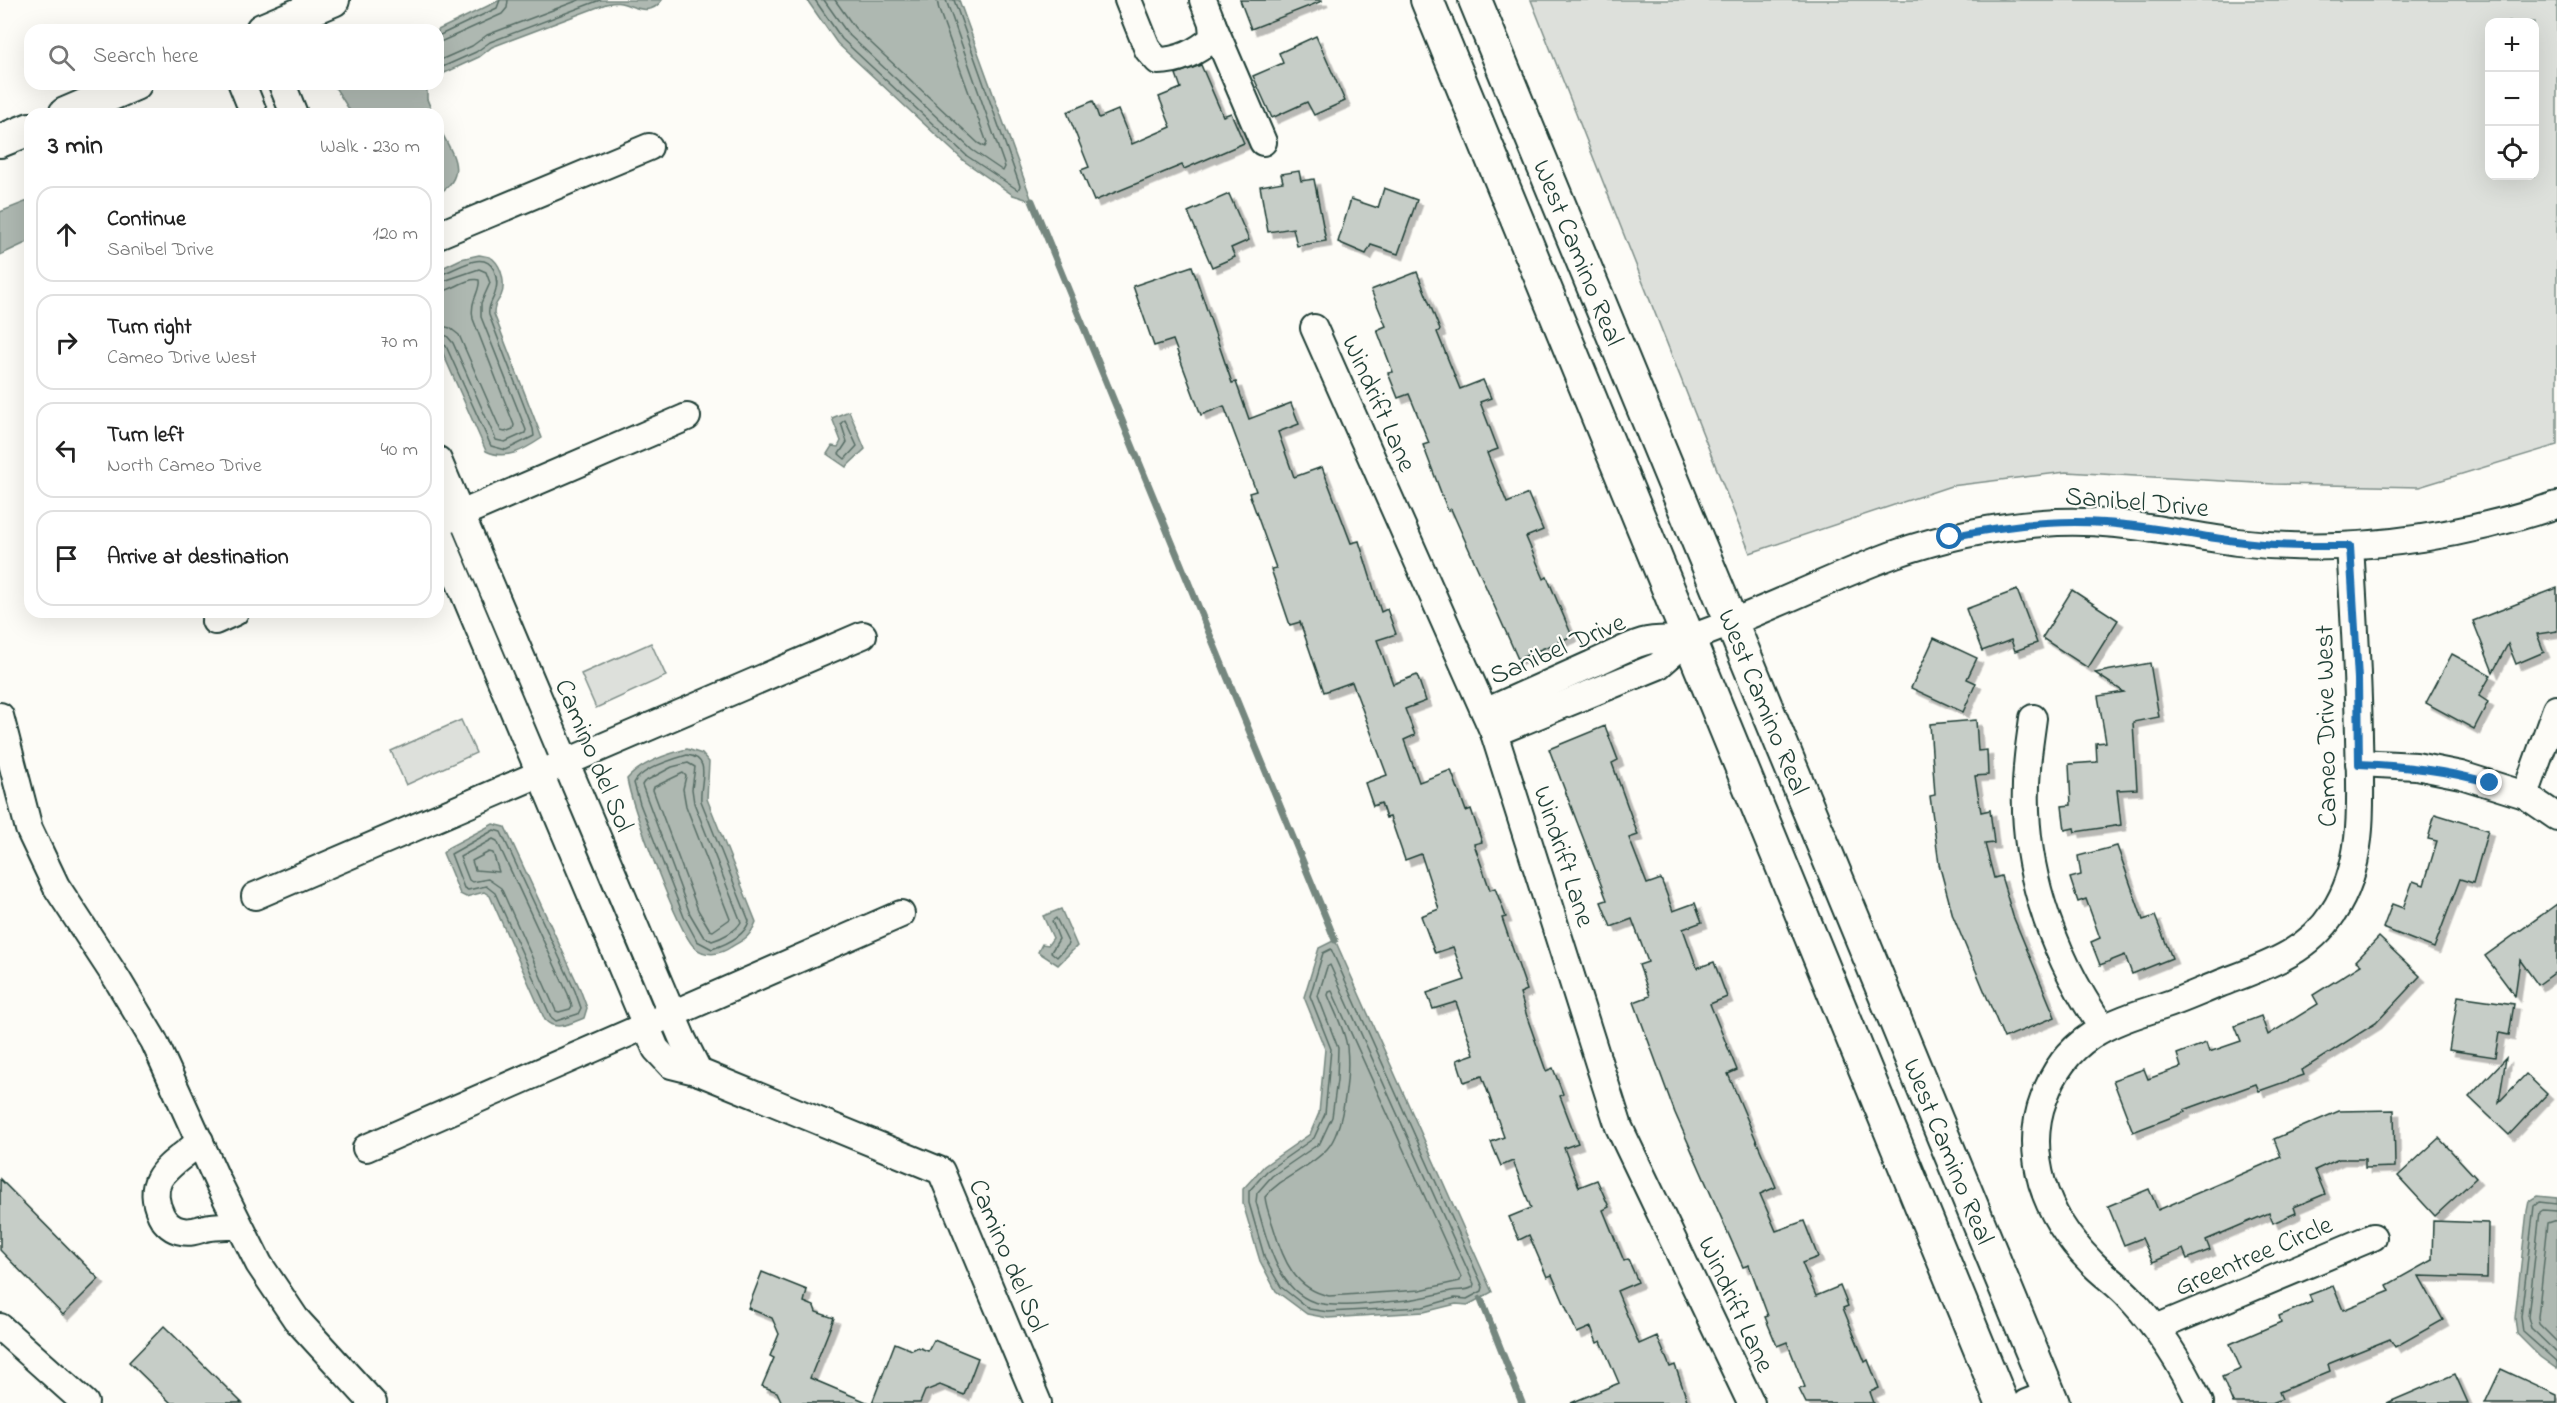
<!DOCTYPE html>
<html lang="en">
<head>
<meta charset="utf-8">
<style>
  body { margin:0; font-family:"Indie Flower",sans-serif; background:#f2f2f2; color:#222 }
  .controls { position:absolute; right:18px; top:18px; display:grid; overflow:hidden; border-radius:12px; box-shadow:0 6px 24px #0002 }
  .controls button { width:54px; height:54px; display:grid; place-items:center; padding:0; border:0; border-bottom:2px solid #e0e0e0; background:#fff; color:#222; font:30px sans-serif }
  .stop { position:absolute; width:18px; height:18px; margin:-14px; border:4px solid #1f6fb2; border-radius:50%; background:#fff }
  .stop.end { background:#1f6fb2; border-color:#fff; box-shadow:0 2px 6px #0008 }
  .list { margin:0; padding:0; list-style:none }
  h2 { display:flex; justify-content:space-between; align-items:center; height:78px; margin:0; padding:0 24px; font-size:26px }
  h2 small { font-size:20px; font-weight:400; color:#767676 }
  .list li { display:grid; grid-template-columns:39px 1fr auto; gap:18px; align-items:center; box-sizing:border-box; height:96px; margin:0 12px 12px; padding:0 12px; border:2px solid #e0e0e0; border-radius:18px }
  .list b { display:block; font-size:22px; white-space:nowrap }
  .list p { margin:0; font-size:20px; white-space:nowrap; color:#767676 }
  .list em { font-size:20px; font-style:normal; color:#767676 }
  .icon { flex:none; width:33px; height:33px; fill:none; stroke:currentColor; stroke-width:2; stroke-linecap:round; stroke-linejoin:round }
  .map { position:relative; flex:none; width:2557px; height:1403px; overflow:hidden }
  .search { position:absolute; background:#fff; box-shadow:0 6px 24px #0002; left:24px; top:24px; width:420px; height:66px; display:flex; align-items:center; gap:15px; box-sizing:border-box; padding:0 21px; border-radius:18px; color:#767676; font-size:22px }
  .panel { position:absolute; background:#fff; box-shadow:0 6px 24px #0002; left:24px; top:108px; width:420px; height:510px; border-radius:18px }
  .map>svg:first-child { display:block }
</style>
</head>
<body>
<div class="map">
<svg width="2557" height="1403" viewBox="0 0 2557 1403">
  <defs>
    <filter id="shadow"><feDropShadow dx="5.5" dy="5.5" stdDeviation="0" flood-color="#0004"/></filter>
  </defs>
  <rect width="100%" height="100%" fill="#fdfcf7"/>
  <filter id="ink" filterUnits="userSpaceOnUse"><feTurbulence type="fractalNoise" baseFrequency=".0167" numOctaves="2"/><feDisplacementMap in="SourceGraphic" scale="12" xChannelSelector="R" yChannelSelector="G"/><feConvolveMatrix kernelMatrix="1 2 1 2 8 2 1 2 1" color-interpolation-filters="sRGB"/></filter>
  <g filter="url(#ink)">
    <g fill="#dde0db" stroke="#7e8e88" stroke-width="1.5" fill-rule="evenodd">
      <path d="M1531,0H2557V445L2419,487L2274,484L2066,472L1951,486L1750,553ZM2490,22H2534V176H2490Z"/>
      <path d="M651,643L666,676L596,708L581,674Z"/>
      <path d="M461,720L476,753L406,785L391,751Z"/>
    </g>
    <g fill="#aeb8b1" stroke="#75877f" stroke-width="1.5">
      <path d="M500,0H662C650,17 636,7 621,3C617,2 611,3 606,4L492,47L479,57L438,76V30Z"/>
      <path d="M807,0H959L1032,201L1013,195L964,161L837,43Z"/>
      <path d="M333,84H427V99L433,114H352Z"/>
      <path d="M438,125C450,151 471,174 438,194Z"/>
      <path d="M30,200V241L0,255V212Z"/>
      <path d="M479,255C484,256 490,256 493,259C502,267 506,285 501,296C497,303 494,305 494,314L542,438C524,450 506,461 486,451L438,342V270L461,259Z"/>
      <path d="M849,411L865,449L846,467L827,454L832,446L838,447L841,441L832,418Z"/>
      <path d="M687,749L702,754L709,762L707,799L756,922C750,937 745,939 731,947C720,955 705,957 694,947C677,929 632,807 627,779C641,763 667,754 687,749Z"/>
      <path d="M493,824L505,827L580,989L587,1008L584,1018C571,1023 556,1032 545,1020L490,896L484,892L466,897L460,894L443,853L449,847Z"/>
      <path d="M1061,909L1077,946L1058,965L1038,952L1042,944L1048,945L1053,938L1043,916Z"/>
      <path d="M1335,940L1492,1292L1468,1305L1456,1304L1424,1312L1328,1318L1307,1314L1276,1291L1260,1261L1243,1204V1189L1264,1166L1310,1134L1319,1113L1325,1049L1304,997L1319,948Z"/>
      <path d="M2537,1196L2557,1198V1369L2540,1357L2517,1334L2515,1318L2527,1211L2529,1201Z"/>
    </g>
    <g fill="none" stroke-linecap="round" stroke-linejoin="round">
      <g stroke="#586e66" stroke-width="1.5">
        <path d="M815,0L842,39L967,156L1018,190L1020,186L954,0"/>
        <path d="M824,0L848,34L972,150L1003,171L1005,167L946,0"/>
        <path d="M835,0L855,28L978,143L985,147L987,143L939,10L937,0"/>
        <path d="M438,36L497,8L500,0"/>
        <path d="M438,43L502,14L507,8L508,0"/>
        <path d="M438,61L472,46L487,35L579,0"/>
        <path d="M438,69L476,52L490,42L600,0"/>
        <path d="M438,275C453,273 483,247 494,270C496,276 498,282 496,289C495,299 487,304 489,315L533,429L534,436L506,450L491,446L446,346L438,342"/>
        <path d="M438,283L479,269L486,272L490,283L481,303V317L526,430L525,433L505,442L496,440L453,343L447,336L438,334"/>
        <path d="M438,292C453,291 466,277 479,280C481,291 469,301 473,319L514,425L513,429L505,432L501,431L459,335L450,328L438,325"/>
        <path d="M845,420L857,446L845,459L839,454L847,442L841,423Z"/>
        <path d="M687,755C713,758 699,784 701,801L749,921C745,936 727,944 712,949L697,941L684,917L640,804L634,783C641,769 673,759 687,755Z"/>
        <path d="M688,763L695,767L692,789L694,803L741,922C736,931 722,938 712,941L703,936L690,914L642,785L644,782L672,767Z"/>
        <path d="M683,773L686,776L683,789L686,806L730,919L713,931L710,930L698,910L653,790L654,787Z"/>
        <path d="M494,830L501,832L575,991L581,1008L578,1014L556,1021L551,1017L495,893L486,886L468,890L464,888L451,854Z"/>
        <path d="M493,839L497,841L568,994L572,1006L570,1009L559,1012L556,1011L501,888L488,879L472,882L469,880L460,857Z"/>
        <path d="M489,852L493,853L499,872L475,870L472,861Z"/>
        <path d="M1056,918L1069,944L1057,957L1051,952L1059,939L1052,921Z"/>
        <path d="M1331,949L1483,1287L1482,1291L1467,1299L1455,1298L1423,1307L1328,1312L1309,1309L1281,1287L1265,1259L1249,1203V1191L1267,1171L1314,1138L1325,1114L1331,1049L1310,996L1323,953Z"/>
        <path d="M1330,965L1474,1284L1473,1287C1465,1292 1460,1289 1451,1291C1433,1295 1416,1300 1397,1301C1373,1303 1337,1309 1314,1302C1276,1289 1266,1236 1256,1202L1257,1193L1272,1176L1320,1143L1332,1117L1337,1080L1338,1048L1318,996L1327,967Z"/>
        <path d="M1332,991L1461,1277L1460,1281L1420,1290L1329,1296C1295,1289 1283,1260 1274,1229C1271,1219 1266,1208 1265,1197C1282,1176 1309,1169 1327,1149C1344,1130 1350,1073 1347,1047C1345,1030 1334,1011 1328,995L1329,992Z"/>
        <path d="M2557,1204L2539,1202L2534,1206L2521,1317L2523,1332L2557,1362"/>
        <path d="M2557,1211L2543,1210L2540,1212L2528,1317L2531,1328L2557,1353"/>
        <path d="M2557,1220L2548,1223L2538,1317L2539,1324L2557,1342"/>
      </g>
      <g stroke="#75877f" stroke-width="7">
        <path d="M1032,201L1335,940"/>
        <path d="M1481,1299L1522,1403"/>
      </g>
    </g>
    <g fill="#c6cdc7" stroke="#1f3d34" stroke-width="1.5" filter="url(#shadow)">
      <path d="M1240,0H1322V1L1251,29Z"/>
      <path d="M1316,36L1345,101L1314,115L1307,102L1272,118L1253,76L1283,63L1279,53Z"/>
      <path d="M1201,65L1223,116L1231,113L1244,143L1184,169L1182,165L1094,201L1081,170L1089,167L1067,112L1093,101L1099,118L1118,110L1132,144L1171,127L1159,97L1181,88L1176,74Z"/>
      <path d="M1299,171L1301,181L1314,179L1326,241L1297,246L1293,228L1268,232L1260,186L1283,182L1281,174Z"/>
      <path d="M1384,188L1417,200L1398,254L1371,245L1366,254L1338,242L1351,199L1378,208Z"/>
      <path d="M1229,194L1249,240L1231,248L1235,257L1212,267L1188,212Z"/>
      <path d="M1192,266L1232,383L1236,382L1249,419L1291,403L1299,424L1278,432L1294,477L1322,467L1351,543L1359,541L1381,612L1387,609L1396,634L1377,640L1393,684L1417,675L1426,701L1405,709L1415,735L1404,740L1419,782L1451,770L1466,811L1471,809L1482,842L1474,844L1490,890L1495,888L1506,917L1502,918L1527,990L1520,993L1528,1020L1546,1071L1553,1068L1563,1094L1560,1096L1578,1143L1564,1148L1579,1187L1597,1180L1609,1207L1603,1210L1624,1261L1628,1259L1638,1282L1617,1291L1639,1344L1657,1336L1670,1367L1675,1365L1688,1403H1571L1619,1383L1601,1341L1597,1343L1591,1327L1577,1333L1552,1275L1547,1277L1529,1235L1519,1240L1509,1217L1531,1208L1513,1161L1501,1166L1491,1142L1504,1137L1482,1076L1464,1082L1457,1060L1474,1054L1456,1002L1433,1009L1427,993L1465,980L1453,947L1435,953L1421,916L1439,909L1421,854L1405,860L1390,817L1386,818L1381,803L1373,806L1365,783L1387,775L1352,682L1324,692L1300,622L1290,625L1271,569L1276,568L1249,493L1256,491L1224,406L1201,415L1173,340L1154,346L1133,286Z"/>
      <path d="M1417,272L1440,330L1437,332L1460,389L1483,380L1491,398L1480,402L1498,449L1487,453L1507,503L1528,494L1543,530L1526,537L1544,579L1547,577L1572,636L1518,659L1451,509L1448,511L1423,445L1429,443L1409,394L1398,398L1388,373L1393,372L1377,330L1386,326L1371,290Z"/>
      <path d="M2557,588V631L2537,634L2544,652L2516,664L2508,644L2493,672L2473,621Z"/>
      <path d="M2017,590L2037,643L2015,651L2011,640L1982,651L1966,609Z"/>
      <path d="M2072,590L2118,620L2088,668L2042,638Z"/>
      <path d="M1934,638L1977,658L1967,679L1976,683L1963,712L1911,688Z"/>
      <path d="M2452,654L2491,675L2479,696L2488,702L2474,729L2426,703Z"/>
      <path d="M2150,663L2159,717L2133,722L2137,789L2117,790L2121,825L2075,832L2074,828L2065,830L2062,806L2071,805L2069,764L2097,762L2096,743L2106,742L2098,696L2124,692L2095,673Z"/>
      <path d="M1976,720L1978,751L1987,750L1988,775L1975,776L1981,812L1990,810L1994,843L1985,844L1994,878L2001,876L2013,916L2055,1017L2004,1038L1953,916L1939,864L1930,796L1935,795L1930,724Z"/>
      <path d="M1605,726L1618,760L1612,763L1638,835L1629,838L1647,884L1661,879L1673,911L1695,903L1702,922L1683,929L1697,968L1714,962L1727,997L1710,1004L1737,1070L1728,1074L1776,1187L1760,1194L1776,1231L1804,1221L1818,1257L1802,1263L1816,1296L1840,1286L1848,1306L1843,1308L1865,1362L1868,1360L1879,1388L1870,1392L1874,1403H1806L1799,1389L1805,1387L1787,1342L1777,1346L1765,1317L1768,1316L1749,1265L1743,1267L1675,1113L1634,1002L1650,996L1639,965L1648,962L1632,919L1611,927L1601,902L1607,900L1549,749Z"/>
      <path d="M2435,814L2488,830L2473,883L2460,879L2434,948L2383,928L2392,904L2403,908L2413,881L2424,885L2437,841L2428,839Z"/>
      <path d="M2117,846L2143,920L2155,916L2172,958L2132,974L2125,955L2100,965L2091,942L2100,938L2086,899L2078,902L2070,878L2081,875L2078,856Z"/>
      <path d="M2557,904V971L2538,985L2520,960L2515,996L2485,956Z"/>
      <path d="M2379,937L2420,976L2376,1023L2302,1070L2304,1075L2259,1091L2256,1084L2184,1110L2185,1112L2133,1132L2113,1080L2144,1069L2148,1079L2181,1067L2177,1054L2206,1043L2209,1052L2241,1041L2235,1026L2261,1016L2268,1035L2318,1004L2313,995L2361,965L2356,961Z"/>
      <path d="M2458,996L2514,1004L2509,1035L2499,1033L2495,1057L2449,1050Z"/>
      <path d="M2506,1058L2499,1102L2526,1074L2547,1094L2509,1135L2469,1097Z"/>
      <path d="M2394,1110L2395,1167L2365,1168V1159H2339L2315,1170L2325,1194L2294,1207L2296,1213L2273,1223L2269,1213L2206,1240L2210,1250L2187,1259L2183,1249L2153,1262L2142,1238L2124,1245L2108,1206L2149,1189L2158,1210L2281,1157L2274,1139L2339,1111Z"/>
      <path d="M2439,1138L2476,1178L2435,1216L2398,1176Z"/>
      <path d="M0,1179L99,1279L63,1315L0,1250Z"/>
      <path d="M2433,1221L2488,1223L2487,1278L2419,1276L2443,1320L2395,1347L2390,1339L2328,1364L2330,1371L2279,1392L2282,1399L2272,1403H2233L2222,1377L2241,1369L2230,1344L2281,1322L2279,1316L2312,1302L2309,1295L2333,1286L2343,1310L2390,1291L2387,1285L2432,1260Z"/>
      <path d="M762,1272L807,1290L804,1302L814,1306L816,1312L834,1318L810,1378L869,1403H782L777,1392L762,1386L774,1358L770,1356L779,1334L772,1318L748,1308Z"/>
      <path d="M164,1326L242,1403H171L129,1362Z"/>
      <path d="M934,1340L978,1358L964,1395L940,1385L925,1391L920,1403H872L895,1343L912,1350L918,1347L928,1351Z"/>
      <path d="M2501,1369L2557,1395V1403H2485Z"/>
      <path d="M2455,1374L2468,1403H2387Z"/>
    </g>
    <g fill="none" stroke-linecap="round" stroke-linejoin="round">
      <defs>
        <g id="minor">
          <path d="M1128,0L1148,50L1158,61C1180,61 1197,52 1213,38L1212,23L1203,0"/>
          <path d="M1212,23L1263,142"/>
          <path d="M242,84L254,114"/>
          <path d="M282,84L294,114"/>
          <path d="M438,235L649,147"/>
          <path d="M1314,328L1494,733L1619,1127L1751,1403"/>
          <path d="M438,460L683,1040L699,1072"/>
          <path d="M447,520L687,417"/>
          <path d="M438,531L656,1049L671,1065L699,1072L941,1171L1038,1403"/>
          <path d="M215,621L235,612"/>
          <path d="M1485,712C1520,696 1556,680 1592,664C1609,657 1626,647 1643,642C1659,637 1678,642 1693,637C1762,613 1827,579 1895,554C1943,537 1992,527 2043,523C2109,517 2172,533 2237,542C2346,555 2454,539 2557,505"/>
          <path d="M0,716L29,829L56,886L117,979L154,1041L218,1182L259,1264L296,1319L373,1403"/>
          <path d="M2033,718C2031,734 2028,751 2027,768C2019,860 2050,952 2102,1027"/>
          <path d="M1494,733L1658,666L1690,638"/>
          <path d="M2359,763L2416,766L2461,775L2525,795L2557,817"/>
          <path d="M2525,795L2556,709"/>
          <path d="M255,896L863,635"/>
          <path d="M200,1141C176,1164 142,1175 161,1215C165,1223 173,1230 182,1231C191,1233 198,1230 205,1228C216,1225 227,1226 238,1226"/>
          <path d="M366,1148L901,914"/>
          <path d="M0,1327L85,1403"/>
          <path d="M2156,1328L2373,1237"/>
          <path d="M2026,1403L2049,1394"/>
          <path d="M2200,1403C2182,1365 2160,1330 2131,1299C2119,1285 2103,1275 2091,1262C2069,1240 2051,1213 2042,1183C2034,1154 2033,1126 2044,1098C2065,1038 2108,1023 2163,1006C2182,1000 2201,991 2219,984C2262,967 2307,954 2333,913C2367,863 2360,794 2359,737C2358,673 2354,610 2350,546"/>
        </g>
        <g id="tertiary">
          <path d="M1427,0L2002,1403"/>
          <path id="s1" d="M1475,0L2053,1403"/>
          <path d="M262,30L333,0"/>
          <path d="M65,114L135,84"/>
          <path d="M0,141L30,129"/>
        </g>
      </defs>
      <use href="#minor" stroke="#1f3d34" stroke-width="30"/>
      <use href="#tertiary" stroke="#1f3d34" stroke-width="36"/>
      <use href="#minor" stroke="#fdfcf7" stroke-width="26"/>
      <use href="#tertiary" stroke="#fdfcf7" stroke-width="32"/>
    </g>
  </g>
  <g fill="none" stroke-linecap="round" stroke-linejoin="round" filter="url(#ink)">
    <path stroke="#1f6fb2" stroke-width="8" d="M1950,537C2000,526 2053,519 2104,523C2149,526 2192,535 2236,541C2274,547 2312,546 2350,546L2358,679L2359,764C2404,766 2446,770 2490,783"/>
  </g>
  <g text-anchor="middle" stroke-width="4.5" stroke-linejoin="round" paint-order="stroke">
    <g font-size="27" fill="#1f3d34" stroke="#fdfcf7">
      <text dy="9" stroke="none"><textPath href="#s1" startOffset="273">West Camino Real</textPath></text>
      <text transform="translate(1380 403) rotate(66)" y="9">Windrift Lane</text>
      <text transform="translate(2137 501) rotate(5)" y="9">Sanibel Drive</text>
      <text transform="translate(1557 648) rotate(-23)" y="9">Sanibel Drive</text>
      <text dy="9" stroke="none"><textPath href="#s1" startOffset="759">West Camino Real</textPath></text>
      <text transform="translate(2325 726) rotate(-91)" y="9">Cameo Drive West</text>
      <text transform="translate(595 755) rotate(67)" y="9">Camino del Sol</text>
      <text transform="translate(1565 856) rotate(72)" y="9">Windrift Lane</text>
      <text dy="9" stroke="none"><textPath href="#s1" startOffset="1245">West Camino Real</textPath></text>
      <text transform="translate(1009 1255) rotate(67)" y="9">Camino del Sol</text>
      <text transform="translate(2253 1255) rotate(-23)" y="9">Greentree Circle</text>
      <text transform="translate(1737 1304) rotate(65)" y="9">Windrift Lane</text>
    </g>
  </g>
</svg>
<div class="controls">
<button>+</button>
<button>−</button>
<button><svg class="icon" aria-label="locate" viewBox="0 0 24 24"><circle cx="12" cy="12" r="6"/><path d="M12 2v4M12 18v4M2 12h4M18 12h4"/></svg></button>
</div>
<div class="stop" style="left:1950px;top:537px"></div>
<div class="stop end" style="left:2490px;top:783px"></div>
<div class="search"><svg class="icon" aria-label="search" viewBox="0 0 24 24"><circle cx="10" cy="10" r="6"/><path d="M15 15l6 6"/></svg>Search here</div>
<section class="panel">
<h2>3 min<small>Walk · 230 m</small></h2>
<ul class="list">
<li><svg class="icon" aria-label="ahead" viewBox="0 0 24 24"><path d="M12 20V5M6 11l6-6 6 6"/></svg><div><b>Continue</b><p>Sanibel Drive</p></div><em>120 m</em></li>
<li><svg class="icon" aria-label="right" viewBox="0 0 24 24"><path d="M7 20v-9h11M14 6l5 5-5 5"/></svg><div><b>Turn right</b><p>Cameo Drive West</p></div><em>70 m</em></li>
<li><svg class="icon" aria-label="left" viewBox="0 0 24 24"><path d="M17 20v-9H6M10 6l-5 5 5 5"/></svg><div><b>Turn left</b><p>North Cameo Drive</p></div><em>40 m</em></li>
<li><svg class="icon" aria-label="arrive" viewBox="0 0 24 24"><path d="M6 21V4h12l-3 4 3 4H6"/></svg><div><b>Arrive at destination</b></div></li>
</ul>
</section>
</div>
</body>
</html>
